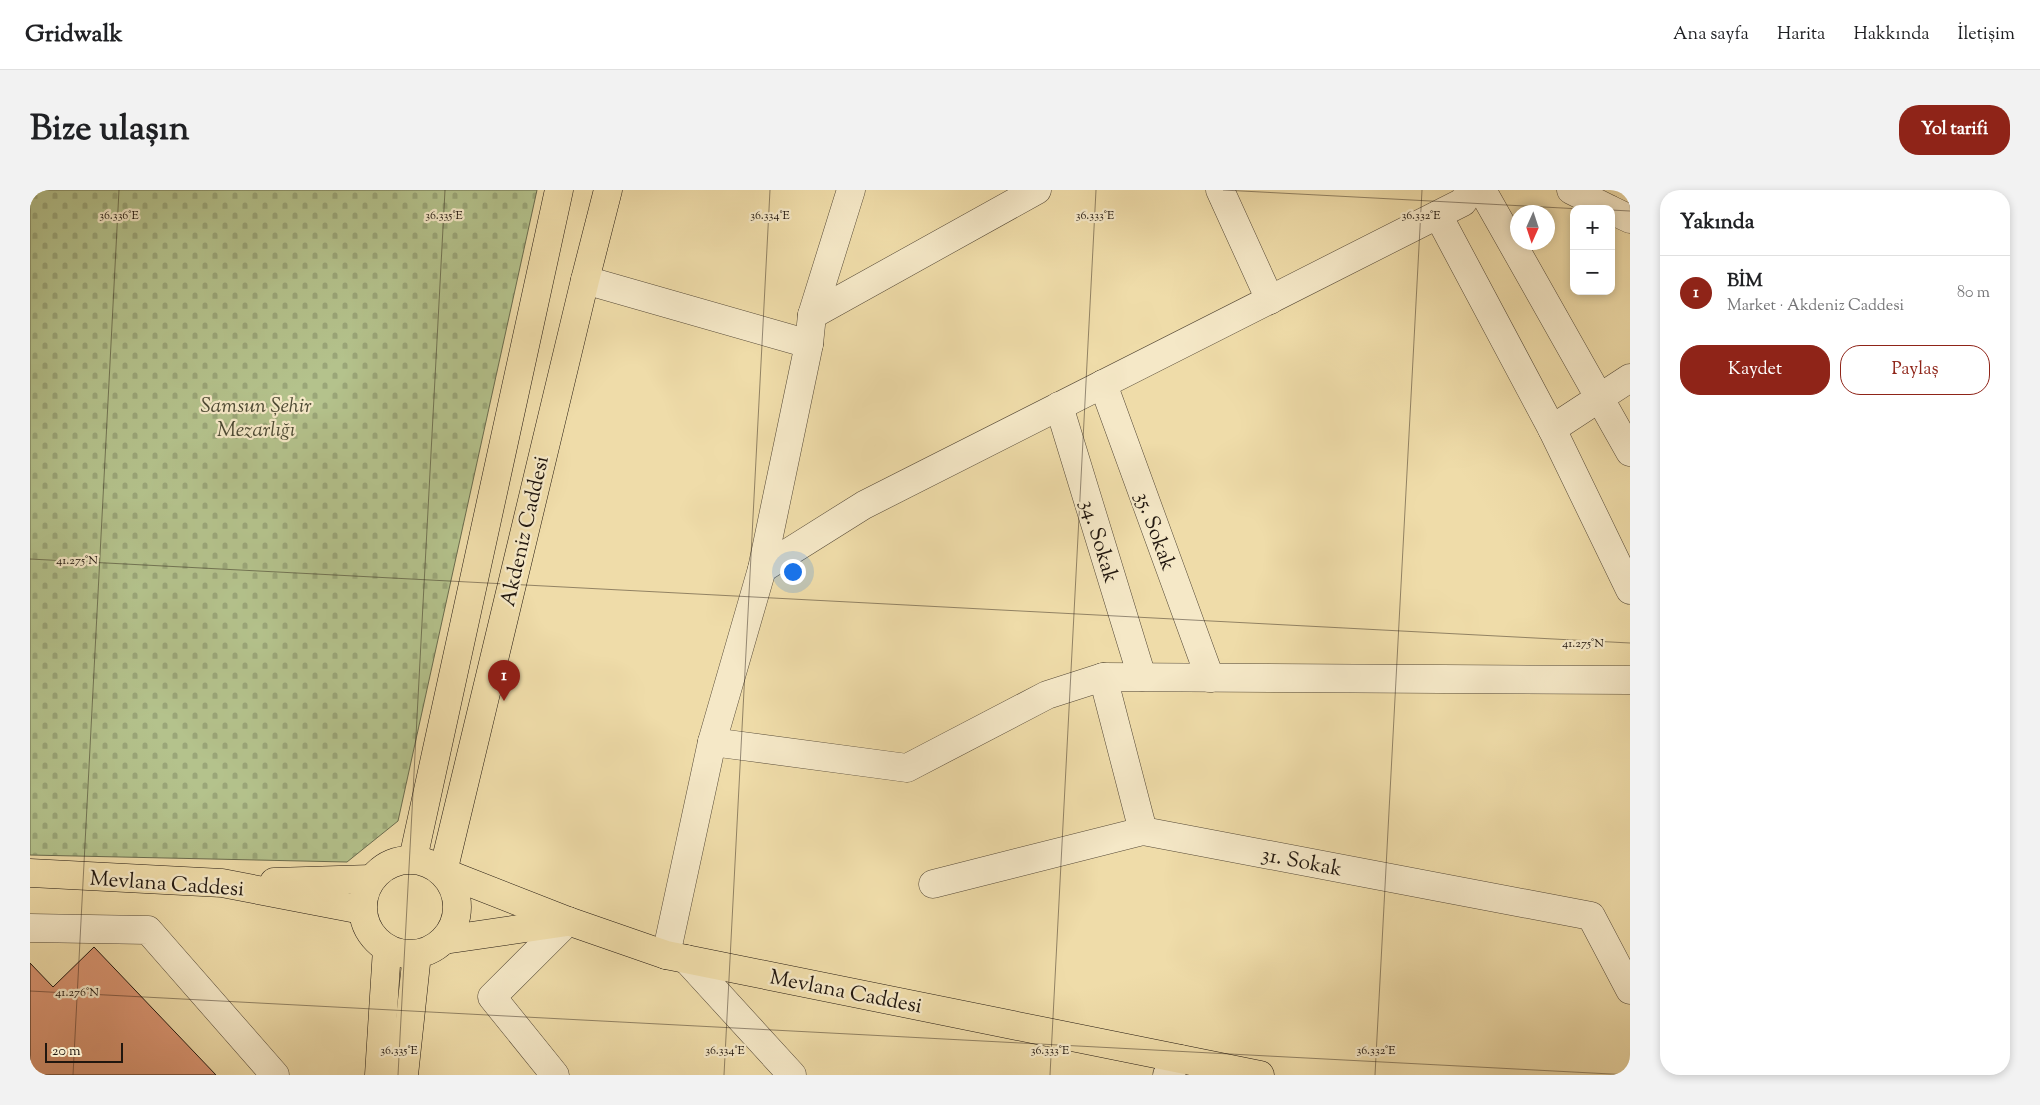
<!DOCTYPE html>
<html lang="tr">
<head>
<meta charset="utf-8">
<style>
  body { margin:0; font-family:"Sorts Mill Goudy",serif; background:#f2f2f2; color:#202124 }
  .controls { position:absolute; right:15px; top:15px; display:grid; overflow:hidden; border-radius:10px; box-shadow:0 2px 8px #0003 }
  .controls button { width:45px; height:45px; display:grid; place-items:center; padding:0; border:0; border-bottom:1px solid #e0e0e0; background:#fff; color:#202124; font:25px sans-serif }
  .compass { position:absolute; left:1480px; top:15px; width:45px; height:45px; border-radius:50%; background:#fff; box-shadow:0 2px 8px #0003; rotate:183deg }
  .scale { position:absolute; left:15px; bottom:12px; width:78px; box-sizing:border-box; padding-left:5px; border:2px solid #21170f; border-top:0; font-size:14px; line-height:18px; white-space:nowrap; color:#21170f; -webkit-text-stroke:4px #f5e8c7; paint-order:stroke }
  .you { position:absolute; left:762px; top:381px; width:18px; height:18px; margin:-12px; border:4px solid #fff; border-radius:50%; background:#1a73e8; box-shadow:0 0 0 8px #1a73e833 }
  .badge { display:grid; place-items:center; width:32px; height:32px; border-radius:50%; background:#8f2418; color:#fff; font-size:16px; font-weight:700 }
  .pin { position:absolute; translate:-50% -41px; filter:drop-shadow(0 1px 2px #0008) }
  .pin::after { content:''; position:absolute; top:26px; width:18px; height:15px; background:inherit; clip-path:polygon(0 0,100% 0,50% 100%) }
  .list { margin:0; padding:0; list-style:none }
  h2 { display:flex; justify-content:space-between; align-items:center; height:65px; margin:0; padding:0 20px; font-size:21px }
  h2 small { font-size:16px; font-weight:400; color:#757577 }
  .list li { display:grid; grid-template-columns:32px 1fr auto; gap:15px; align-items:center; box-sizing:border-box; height:75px; padding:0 20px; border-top:1px solid #e0e0e0 }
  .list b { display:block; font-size:19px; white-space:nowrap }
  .list p { margin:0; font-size:16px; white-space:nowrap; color:#757577 }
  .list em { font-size:16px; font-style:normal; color:#757577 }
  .actions { display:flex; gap:10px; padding:15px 20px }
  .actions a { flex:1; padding:11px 0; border:1px solid #8f2418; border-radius:20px; text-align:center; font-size:18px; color:#8f2418 }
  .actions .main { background:#8f2418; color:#fff }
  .map { position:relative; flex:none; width:1600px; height:885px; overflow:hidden; border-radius:20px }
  header { display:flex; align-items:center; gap:30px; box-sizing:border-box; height:70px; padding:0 25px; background:#fff; border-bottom:1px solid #e0e0e0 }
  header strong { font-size:24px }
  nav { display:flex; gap:28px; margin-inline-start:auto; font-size:18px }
  .intro { display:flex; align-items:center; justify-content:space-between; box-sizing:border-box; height:120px; padding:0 30px }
  h1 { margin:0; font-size:35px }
  .button { padding:12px 22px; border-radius:20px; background:#8f2418; color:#fff; font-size:18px; font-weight:700 }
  main { display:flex; gap:30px; padding:0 30px }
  aside { flex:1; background:#fff; border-radius:20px; box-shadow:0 2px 8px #0003 }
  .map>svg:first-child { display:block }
</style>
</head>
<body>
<header>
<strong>Gridwalk</strong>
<nav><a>Ana sayfa</a><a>Harita</a><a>Hakkında</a><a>İletişim</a></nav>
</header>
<div class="intro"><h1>Bize ulaşın</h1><a class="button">Yol tarifi</a></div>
<main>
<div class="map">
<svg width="1600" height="885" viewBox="0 0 1600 885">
  <defs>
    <pattern id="cemetery-stones" width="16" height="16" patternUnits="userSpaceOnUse" patternTransform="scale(1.25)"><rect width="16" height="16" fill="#b4c28c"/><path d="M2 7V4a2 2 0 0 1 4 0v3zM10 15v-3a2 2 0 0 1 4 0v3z" fill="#9aa678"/></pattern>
  </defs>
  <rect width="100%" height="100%" fill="#efdca9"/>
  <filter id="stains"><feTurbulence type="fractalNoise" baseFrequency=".004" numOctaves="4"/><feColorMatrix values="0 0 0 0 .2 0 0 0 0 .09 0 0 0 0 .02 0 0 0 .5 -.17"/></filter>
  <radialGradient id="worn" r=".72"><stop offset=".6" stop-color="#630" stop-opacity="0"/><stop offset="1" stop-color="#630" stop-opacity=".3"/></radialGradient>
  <path fill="url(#cemetery-stones)" stroke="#6a6c4e" d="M0,0H507L368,631L317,672L0,665Z"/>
  <path fill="#d99471" stroke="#21170f" d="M64,757L186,885H0V773L23,797Z"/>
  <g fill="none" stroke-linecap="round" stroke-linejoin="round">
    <defs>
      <g id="minor">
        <path d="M1190,0L1240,110"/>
        <path d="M1452,0L1600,262"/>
        <path d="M1541,0L1579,19"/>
        <path d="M1581,20L1600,29"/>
        <path d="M1408,25L1522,239L1600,400"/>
        <path d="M555,90L779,154"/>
        <path d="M782,125L1007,0"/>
        <path d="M1073,194L1180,488"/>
        <path d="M1029,216L1112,487"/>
        <path d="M1522,239L1600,188"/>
        <path d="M732,379L834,315L1433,12L1440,0"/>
        <path d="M1073,487L1113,641"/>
        <path d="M682,552L877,578L1017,505L1073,487L1600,490"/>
        <path d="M903,694L1113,641L1561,726L1600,800"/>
        <path d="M0,738L118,740L245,885"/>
        <path d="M636,765L682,552L732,379L779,154L782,125L821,0"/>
        <path d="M656,769L762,885"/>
        <path d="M525,885L462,807L538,731"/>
        <path d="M1137,885L1150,869"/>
      </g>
      <g id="major">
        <path d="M578,0L555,90L413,682L538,731L636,765L1230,885"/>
        <path d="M383,669L529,0"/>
        <circle cx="380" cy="717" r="47"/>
        <path d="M0,683L192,693L332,720"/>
        <path d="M244,692L341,689"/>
        <path d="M414,750L537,732"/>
        <path d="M349,885L357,759"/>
        <path d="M374,885L387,764"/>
      </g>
    </defs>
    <use href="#minor" stroke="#544836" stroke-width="29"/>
    <use href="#major" stroke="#21170f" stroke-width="29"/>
    <use href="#minor" stroke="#f5e8c7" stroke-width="28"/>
    <use href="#major" stroke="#efdca9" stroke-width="28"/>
  </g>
  <path fill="none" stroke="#21170f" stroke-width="1" stroke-opacity="0.45" d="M1193,0L1551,19M1581,20L1600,21M0,369L1600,453M0,801L1600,885M43,885L89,0M368,885L415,0M694,885L740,0M1020,885L1066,0M1345,885L1392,0"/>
  <g text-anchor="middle" stroke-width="4.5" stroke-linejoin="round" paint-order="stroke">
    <g font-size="21" font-style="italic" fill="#4d4a34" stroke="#f5e8c7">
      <text x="226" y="222">Samsun Şehir<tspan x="226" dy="24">Mezarlığı</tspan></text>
    </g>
    <g font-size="21" fill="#21170f" stroke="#f5e8c7">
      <text transform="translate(494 341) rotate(-77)" y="7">Akdeniz Caddesi</text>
      <text transform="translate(1126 341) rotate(70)" y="7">35. Sokak</text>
      <text transform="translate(1070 351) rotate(73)" y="7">34. Sokak</text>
      <text transform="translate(1272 671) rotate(11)" y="7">31. Sokak</text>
      <text transform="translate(137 693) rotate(4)" y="7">Mevlana Caddesi</text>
      <text transform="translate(816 801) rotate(11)" y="7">Mevlana Caddesi</text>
    </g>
  </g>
  <g font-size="12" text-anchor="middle" fill="#21170f" stroke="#f5e8c7" stroke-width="4.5" stroke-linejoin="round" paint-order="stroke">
    <text x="89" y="29">36.336°E</text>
    <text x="414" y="29">36.335°E</text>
    <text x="740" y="29">36.334°E</text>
    <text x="1065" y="29">36.333°E</text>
    <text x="1391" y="29">36.332°E</text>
    <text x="47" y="374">41.275°N</text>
    <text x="1553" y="457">41.275°N</text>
    <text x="47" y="806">41.276°N</text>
    <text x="369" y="864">36.335°E</text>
    <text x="695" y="864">36.334°E</text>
    <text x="1020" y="864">36.333°E</text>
    <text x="1346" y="864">36.332°E</text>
  </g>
  <rect width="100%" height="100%" filter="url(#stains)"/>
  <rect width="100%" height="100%" fill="url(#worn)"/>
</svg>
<div class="controls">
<button>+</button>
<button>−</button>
</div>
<svg class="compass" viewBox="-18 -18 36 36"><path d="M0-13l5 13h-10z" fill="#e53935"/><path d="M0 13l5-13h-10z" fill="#757577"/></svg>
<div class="scale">20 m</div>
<div class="you"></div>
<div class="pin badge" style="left:474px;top:511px">1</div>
</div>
<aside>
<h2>Yakında<small></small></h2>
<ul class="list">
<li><span class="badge">1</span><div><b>BİM</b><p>Market · Akdeniz Caddesi</p></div><em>80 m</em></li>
</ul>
<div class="actions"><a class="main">Kaydet</a><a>Paylaş</a></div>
</aside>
</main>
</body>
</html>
